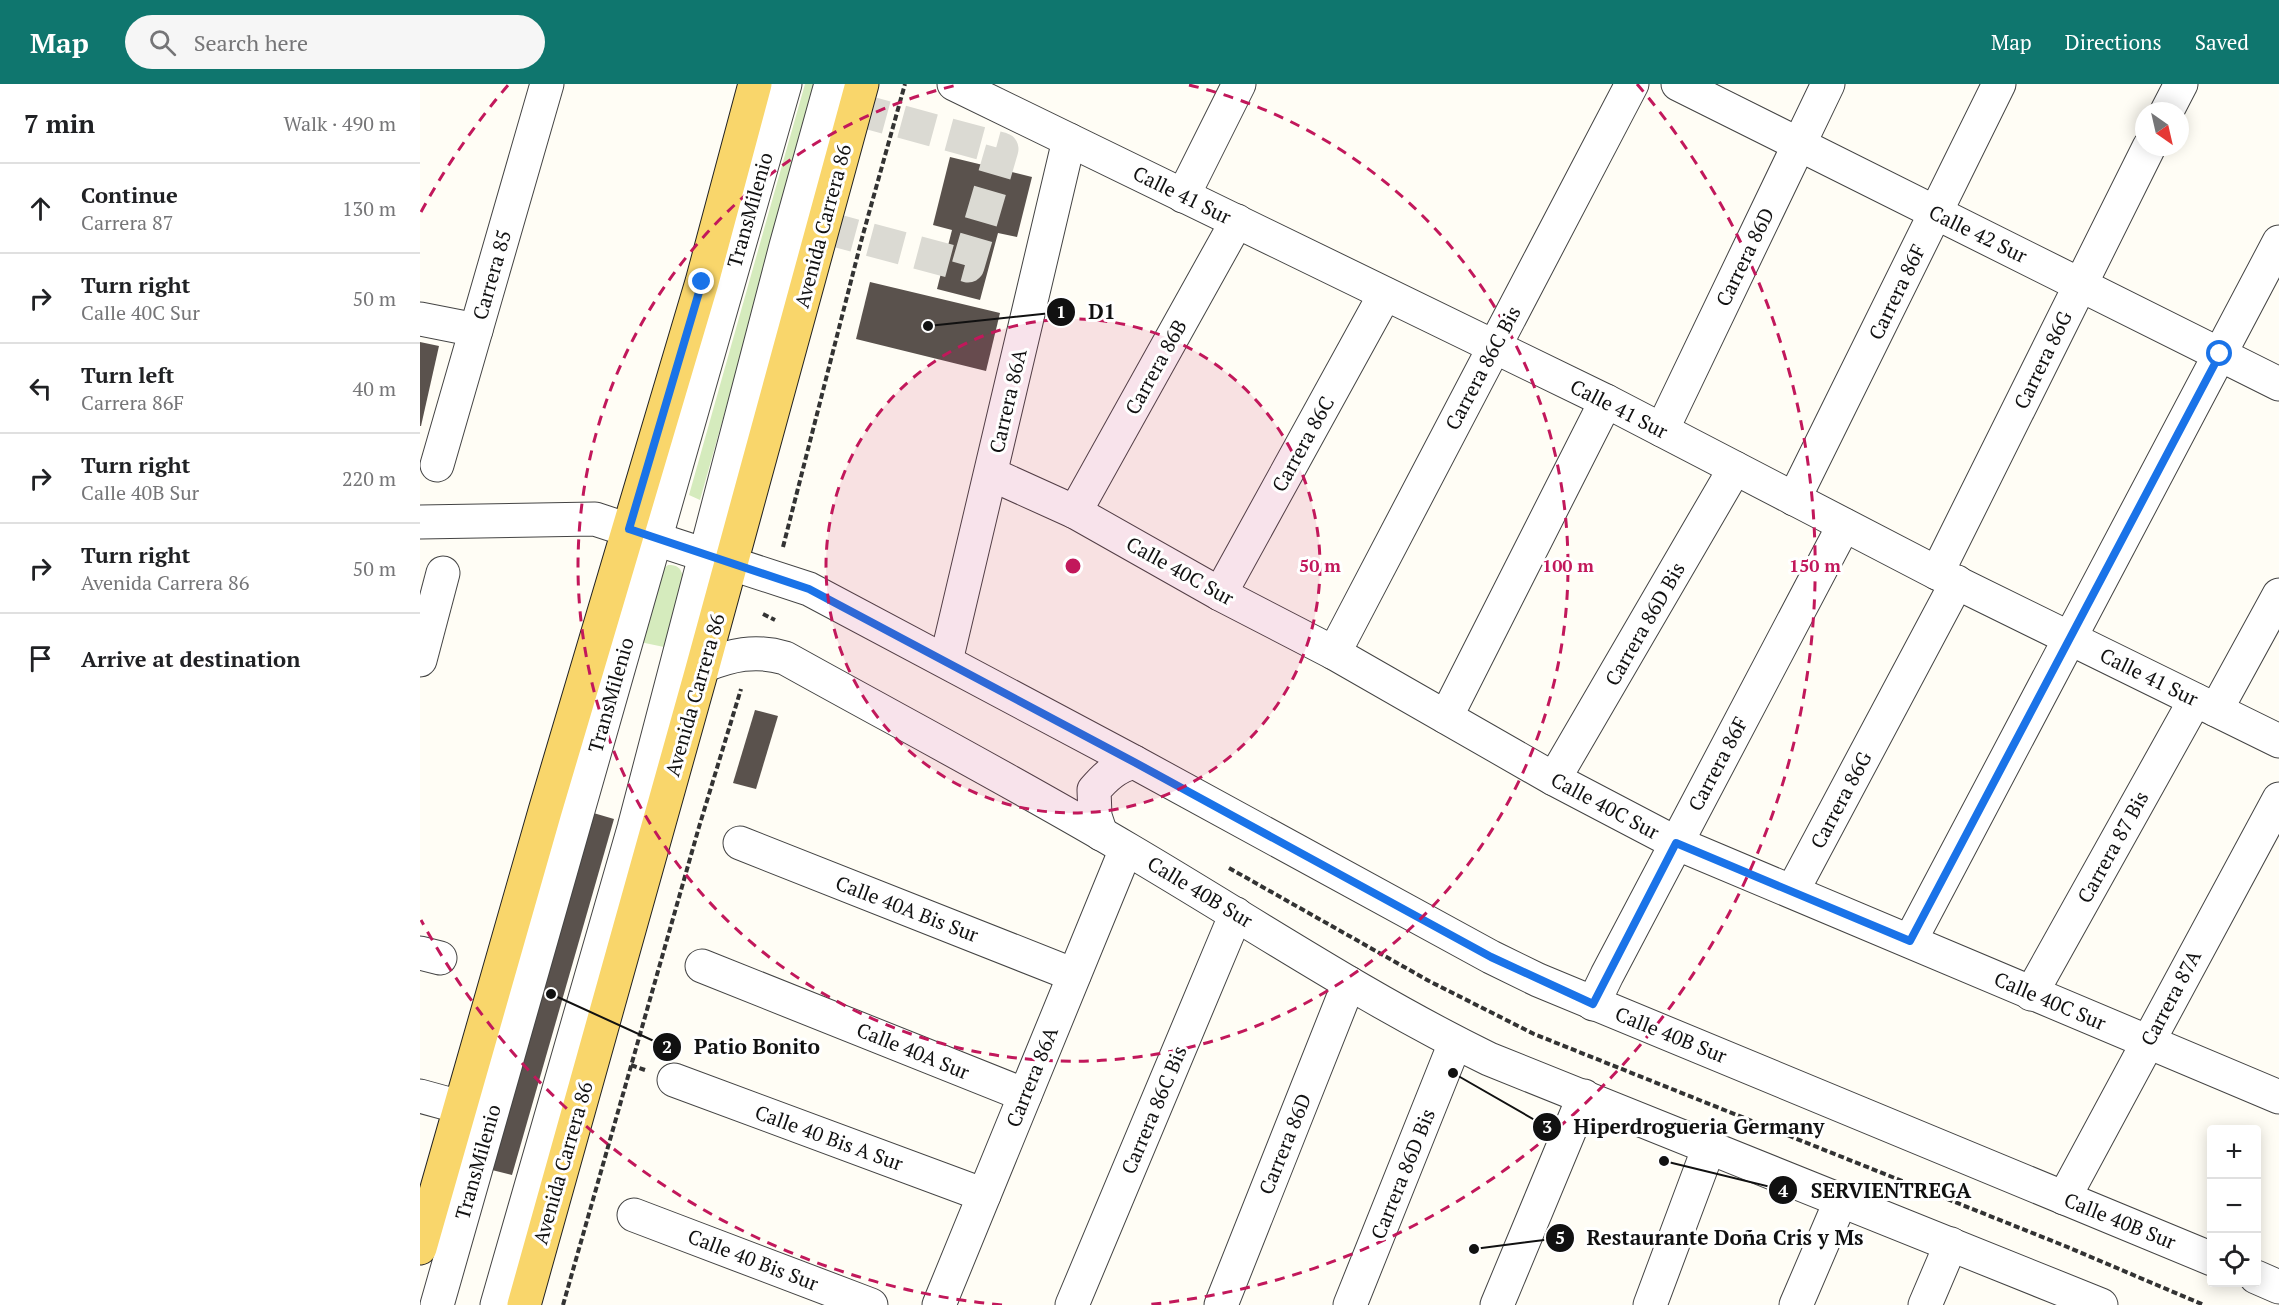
<!DOCTYPE html>
<html lang="en">
<head>
<meta charset="utf-8">
<style>
  body { margin:0; font-family:"PT Serif",serif; background:#f6f6f6; color:#202124 }
  .controls { position:absolute; right:18px; bottom:18px; display:grid; overflow:hidden; border-radius:6px; box-shadow:0 3px 15px #0003 }
  .controls button { width:54px; height:54px; display:grid; place-items:center; padding:0; border:0; border-bottom:2px solid #e0e0e0; background:#fff; color:#202124; font:30px sans-serif }
  .compass { position:absolute; left:1715px; top:18px; width:54px; height:54px; border-radius:50%; background:#fff; box-shadow:0 3px 15px #0003; rotate:146deg }
  .stop { position:absolute; width:18px; height:18px; margin:-14px; border:4px solid #1a73e8; border-radius:50%; background:#fff }
  .stop.end { background:#1a73e8; border-color:#fff; box-shadow:0 2px 6px #0008 }
  .list { margin:0; padding:0; list-style:none }
  h2 { display:flex; justify-content:space-between; align-items:center; height:78px; margin:0; padding:0 24px; font-size:26px }
  h2 small { font-size:20px; font-weight:400; color:#757577 }
  .list li { display:grid; grid-template-columns:39px 1fr auto; gap:18px; align-items:center; box-sizing:border-box; height:90px; padding:0 24px; border-top:2px solid #e0e0e0 }
  .list b { display:block; font-size:22px; white-space:nowrap }
  .list p { margin:0; font-size:20px; white-space:nowrap; color:#757577 }
  .list em { font-size:20px; font-style:normal; color:#757577 }
  .icon { flex:none; width:33px; height:33px; fill:none; stroke:currentColor; stroke-width:2; stroke-linecap:round; stroke-linejoin:round }
  .map { position:relative; flex:none; width:1859px; height:1221px; overflow:hidden }
  header { display:flex; align-items:center; gap:36px; box-sizing:border-box; height:84px; padding:0 30px; background:#0f766e; color:#fff }
  header strong { font-size:28px }
  nav { display:flex; gap:33px; margin-inline-start:auto; font-size:21px }
  .search { width:420px; height:54px; background:#f6f6f6; display:flex; align-items:center; gap:15px; box-sizing:border-box; padding:0 21px; border-radius:33px; color:#757577; font-size:22px }
  main { display:flex }
  aside { flex:1; background:#fff }
  .map>svg:first-child { display:block }
</style>
</head>
<body>
<header>
<strong>Map</strong>
<div class="search"><svg class="icon" aria-label="search" viewBox="0 0 24 24"><circle cx="10" cy="10" r="6"/><path d="M15 15l6 6"/></svg>Search here</div>
<nav><a>Map</a><a>Directions</a><a>Saved</a></nav>
</header>
<main>
<aside>
<h2>7 min<small>Walk · 490 m</small></h2>
<ul class="list">
<li><svg class="icon" aria-label="ahead" viewBox="0 0 24 24"><path d="M12 20V5M6 11l6-6 6 6"/></svg><div><b>Continue</b><p>Carrera 87</p></div><em>130 m</em></li>
<li><svg class="icon" aria-label="right" viewBox="0 0 24 24"><path d="M7 20v-9h11M14 6l5 5-5 5"/></svg><div><b>Turn right</b><p>Calle 40C Sur</p></div><em>50 m</em></li>
<li><svg class="icon" aria-label="left" viewBox="0 0 24 24"><path d="M17 20v-9H6M10 6l-5 5 5 5"/></svg><div><b>Turn left</b><p>Carrera 86F</p></div><em>40 m</em></li>
<li><svg class="icon" aria-label="right" viewBox="0 0 24 24"><path d="M7 20v-9h11M14 6l5 5-5 5"/></svg><div><b>Turn right</b><p>Calle 40B Sur</p></div><em>220 m</em></li>
<li><svg class="icon" aria-label="right" viewBox="0 0 24 24"><path d="M7 20v-9h11M14 6l5 5-5 5"/></svg><div><b>Turn right</b><p>Avenida Carrera 86</p></div><em>50 m</em></li>
<li><svg class="icon" aria-label="arrive" viewBox="0 0 24 24"><path d="M6 21V4h12l-3 4 3 4H6"/></svg><div><b>Arrive at destination</b></div></li>
</ul>
</aside>
<div class="map">
<svg width="1859" height="1221" viewBox="0 0 1859 1221">
  <rect width="100%" height="100%" fill="#fffdf5"/>
  <g fill="#d5ebbd">
    <path d="M385,0H397L280,416L269,411Z"/>
    <path d="M248,481C257,481 260,483 263,492L244,563L220,558L242,486Z"/>
  </g>
  <g fill="#5a524d">
    <path d="M530,73L612,93L597,153L578,149L560,216L517,205L532,146L513,141Z"/>
    <path d="M450,198L580,229L566,287L436,255Z"/>
    <path d="M0,258L19,262L1,342H0Z"/>
    <path d="M335,626L358,632L336,705L313,699Z"/>
    <path d="M170,728L194,735L92,1091L68,1085Z"/>
  </g>
  <g fill="none" stroke-linecap="round" stroke-linejoin="round">
    <path stroke="#dbdad3" stroke-width="33" stroke-dasharray="33 16" stroke-linecap="butt" d="M403,143L548,182L582,65L435,25"/>
    <defs>
      <g id="minor">
        <path d="M534,0L1186,317L1517,489L1859,657"/>
        <path d="M1258,0L1859,300"/>
        <path d="M1747,27L1761,0"/>
        <path d="M763,112L819,0"/>
        <path d="M0,235L56,246"/>
        <path d="M1242,346L1408,0"/>
        <path d="M17,381L127,0"/>
        <path d="M571,390L655,428L800,510L914,569L1134,695L1256,759L1859,1013"/>
        <path d="M1374,415L1579,0"/>
        <path d="M655,428L817,137"/>
        <path d="M0,438L175,435L389,505L714,678L1071,873L1118,896L1792,1175"/>
        <path d="M1517,489L1729,63"/>
        <path d="M800,510L965,210"/>
        <path d="M914,569L1212,0"/>
        <path d="M0,576L23,489"/>
        <path d="M526,577L649,56"/>
        <path d="M283,582C311,571 335,565 365,574C480,638 596,699 709,766C828,836 944,914 1069,975L1681,1221"/>
        <path d="M1796,626L1859,511"/>
        <path d="M1026,633L1186,317"/>
        <path d="M1134,695L1315,384"/>
        <path d="M681,750L675,732L674,706C686,692 696,683 714,678"/>
        <path d="M320,759L654,891"/>
        <path d="M1373,806L1537,498"/>
        <path d="M1490,857L1859,158"/>
        <path d="M0,869L20,874"/>
        <path d="M282,882L605,1011"/>
        <path d="M1611,910L1775,616"/>
        <path d="M1173,920L1187,891L1424,441"/>
        <path d="M254,996L564,1111"/>
        <path d="M0,1012L40,1023"/>
        <path d="M1644,1114L1859,715"/>
        <path d="M214,1131L451,1221"/>
        <path d="M1836,1193L1859,1203"/>
        <path d="M17,1221L365,0"/>
        <path d="M77,1221L214,744L366,162L411,0"/>
        <path d="M519,1221L706,765"/>
        <path d="M652,1221L816,830"/>
        <path d="M801,1221L929,899"/>
        <path d="M930,1221L1035,959"/>
        <path d="M1077,1221L1164,1012"/>
        <path d="M1230,1221L1289,1063"/>
        <path d="M1376,1221L1421,1116"/>
        <path d="M1505,1221L1531,1160"/>
      </g>
      <g id="major">
        <path d="M0,1164L125,727L282,198L335,0"/>
        <path d="M104,1221L281,589L442,0"/>
      </g>
    </defs>
    <use href="#minor" stroke="#444" stroke-width="35"/>
    <use href="#major" stroke="#222" stroke-width="35"/>
    <g stroke="#333" stroke-width="4" stroke-dasharray="6 3" stroke-linecap="butt">
      <path d="M363,463L442,154L485,0"/>
      <path d="M343,530L355,536"/>
      <path d="M809,784L1009,897L1114,950L1645,1162L1784,1221"/>
      <path d="M211,981L225,986"/>
      <path d="M143,1221L279,743L321,605"/>
    </g>
    <use href="#minor" stroke="#fff" stroke-width="33"/>
    <use href="#major" stroke="#f9d66b" stroke-width="33"/>
  </g>
  <g fill="none" stroke-linecap="round" stroke-linejoin="round">
    <path stroke="#1a73e8" stroke-width="8" d="M282,198L209,445L389,505L714,678L1071,873L1173,920L1256,759L1490,857L1800,270"/>
  </g>
  <circle cx="653" cy="482" r="247" fill="#c2185b" fill-opacity=".12"/>
  <g fill="none" stroke="#c2185b" stroke-width="3" stroke-dasharray="10 8">
    <circle cx="653" cy="482" r="247"/>
    <path d="M769 1A495 495 0 1 1 537 1"/>
    <path d="M582 1221A742 742 0 0 1 1 836M1 128A742 742 0 0 1 89 0M1217 0A742 742 0 0 1 724 1221"/>
  </g>
  <g text-anchor="middle" stroke-width="6" stroke-linejoin="round" paint-order="stroke">
    <g font-size="20" fill="#111" stroke="#fff">
      <text transform="translate(762 111) rotate(26)" y="7">Calle 41 Sur</text>
      <text transform="translate(330 126) rotate(-74)" y="7">TransMilenio</text>
      <text transform="translate(403 142) rotate(-75)" y="7">Avenida Carrera 86</text>
      <text transform="translate(1558 150) rotate(26)" y="7">Calle 42 Sur</text>
      <text transform="translate(1325 173) rotate(-64)" y="7">Carrera 86D</text>
      <text transform="translate(72 191) rotate(-74)" y="7">Carrera 85</text>
      <text transform="translate(1477 208) rotate(-64)" y="7">Carrera 86F</text>
      <text transform="translate(1623 276) rotate(-64)" y="7">Carrera 86G</text>
      <text transform="translate(736 283) rotate(-61)" y="7">Carrera 86B</text>
      <text transform="translate(1063 284) rotate(-62)" y="7">Carrera 86C Bis</text>
      <text transform="translate(588 317) rotate(-77)" y="7">Carrera 86A</text>
      <text transform="translate(1199 325) rotate(27)" y="7">Calle 41 Sur</text>
      <text transform="translate(883 360) rotate(-61)" y="7">Carrera 86C</text>
      <text transform="translate(760 487) rotate(29)" y="7">Calle 40C Sur</text>
      <text transform="translate(1225 540) rotate(-60)" y="7">Carrera 86D Bis</text>
      <text transform="translate(1729 593) rotate(26)" y="7">Calle 41 Sur</text>
      <text transform="translate(191 611) rotate(-74)" y="7">TransMilenio</text>
      <text transform="translate(275 611) rotate(-74)" y="7">Avenida Carrera 86</text>
      <text transform="translate(1298 680) rotate(-62)" y="7">Carrera 86F</text>
      <text transform="translate(1421 716) rotate(-62)" y="7">Carrera 86G</text>
      <text transform="translate(1185 722) rotate(28)" y="7">Calle 40C Sur</text>
      <text transform="translate(1693 763) rotate(-61)" y="7">Carrera 87 Bis</text>
      <text transform="translate(780 808) rotate(31)" y="7">Calle 40B Sur</text>
      <text transform="translate(487 825) rotate(21)" y="7">Calle 40A Bis Sur</text>
      <text transform="translate(1751 914) rotate(-62)" y="7">Carrera 87A</text>
      <text transform="translate(1630 917) rotate(23)" y="7">Calle 40C Sur</text>
      <text transform="translate(1251 951) rotate(22)" y="7">Calle 40B Sur</text>
      <text transform="translate(493 967) rotate(22)" y="7">Calle 40A Sur</text>
      <text transform="translate(612 993) rotate(-68)" y="7">Carrera 86A</text>
      <text transform="translate(734 1026) rotate(-67)" y="7">Carrera 86C Bis</text>
      <text transform="translate(409 1054) rotate(20)" y="7">Calle 40 Bis A Sur</text>
      <text transform="translate(865 1060) rotate(-68)" y="7">Carrera 86D</text>
      <text transform="translate(58 1078) rotate(-74)" y="7">TransMilenio</text>
      <text transform="translate(143 1079) rotate(-74)" y="7">Avenida Carrera 86</text>
      <text transform="translate(983 1090) rotate(-68)" y="7">Carrera 86D Bis</text>
      <text transform="translate(1700 1137) rotate(22)" y="7">Calle 40B Sur</text>
      <text transform="translate(333 1176) rotate(21)" y="7">Calle 40 Bis Sur</text>
    </g>
  </g>
  <circle cx="653" cy="482" r="9" fill="#c2185b" stroke="#fff" stroke-width="3"/>
  <g font-size="18" text-anchor="middle" font-weight="bold" fill="#c2185b" stroke="#fff" stroke-width="6" stroke-linejoin="round" paint-order="stroke">
    <text x="900" y="488">50 m</text>
    <text x="1148" y="488">100 m</text>
    <text x="1395" y="488">150 m</text>
  </g>
  <path fill="none" stroke="#111" stroke-width="2" d="M508 242L641 228M131 910L247 963M1033 989L1127 1043M1244 1077L1363 1106M1054 1165L1140 1154"/>
  <g fill="#111" stroke="#fff" stroke-width="2">
    <circle cx="508" cy="242" r="6"/>
    <circle cx="131" cy="910" r="6"/>
    <circle cx="1033" cy="989" r="6"/>
    <circle cx="1244" cy="1077" r="6"/>
    <circle cx="1054" cy="1165" r="6"/>
    <circle cx="641" cy="228" r="15"/>
    <circle cx="247" cy="963" r="15"/>
    <circle cx="1127" cy="1043" r="15"/>
    <circle cx="1363" cy="1106" r="15"/>
    <circle cx="1140" cy="1154" r="15"/>
  </g>
  <g font-size="18" text-anchor="middle" font-weight="bold" fill="#fff">
    <text x="641" y="234">1</text>
    <text x="247" y="969">2</text>
    <text x="1127" y="1049">3</text>
    <text x="1363" y="1113">4</text>
    <text x="1140" y="1160">5</text>
  </g>
  <g font-size="21" text-anchor="middle" font-weight="bold" fill="#111" stroke="#fff" stroke-width="6" stroke-linejoin="round" paint-order="stroke">
    <text x="682" y="235">D1</text>
    <text x="337" y="970">Patio Bonito</text>
    <text x="1279" y="1050">Hiperdrogueria Germany</text>
    <text x="1471" y="1114">SERVIENTREGA</text>
    <text x="1305" y="1161">Restaurante Doña Cris y Ms</text>
  </g>
</svg>
<div class="controls">
<button>+</button>
<button>−</button>
<button><svg class="icon" aria-label="locate" viewBox="0 0 24 24"><circle cx="12" cy="12" r="6"/><path d="M12 2v4M12 18v4M2 12h4M18 12h4"/></svg></button>
</div>
<svg class="compass" viewBox="-18 -18 36 36"><path d="M0-13l5 13h-10z" fill="#e53935"/><path d="M0 13l5-13h-10z" fill="#757577"/></svg>
<div class="stop" style="left:1800px;top:270px"></div>
<div class="stop end" style="left:282px;top:198px"></div>
</div>
</main>
</body>
</html>
